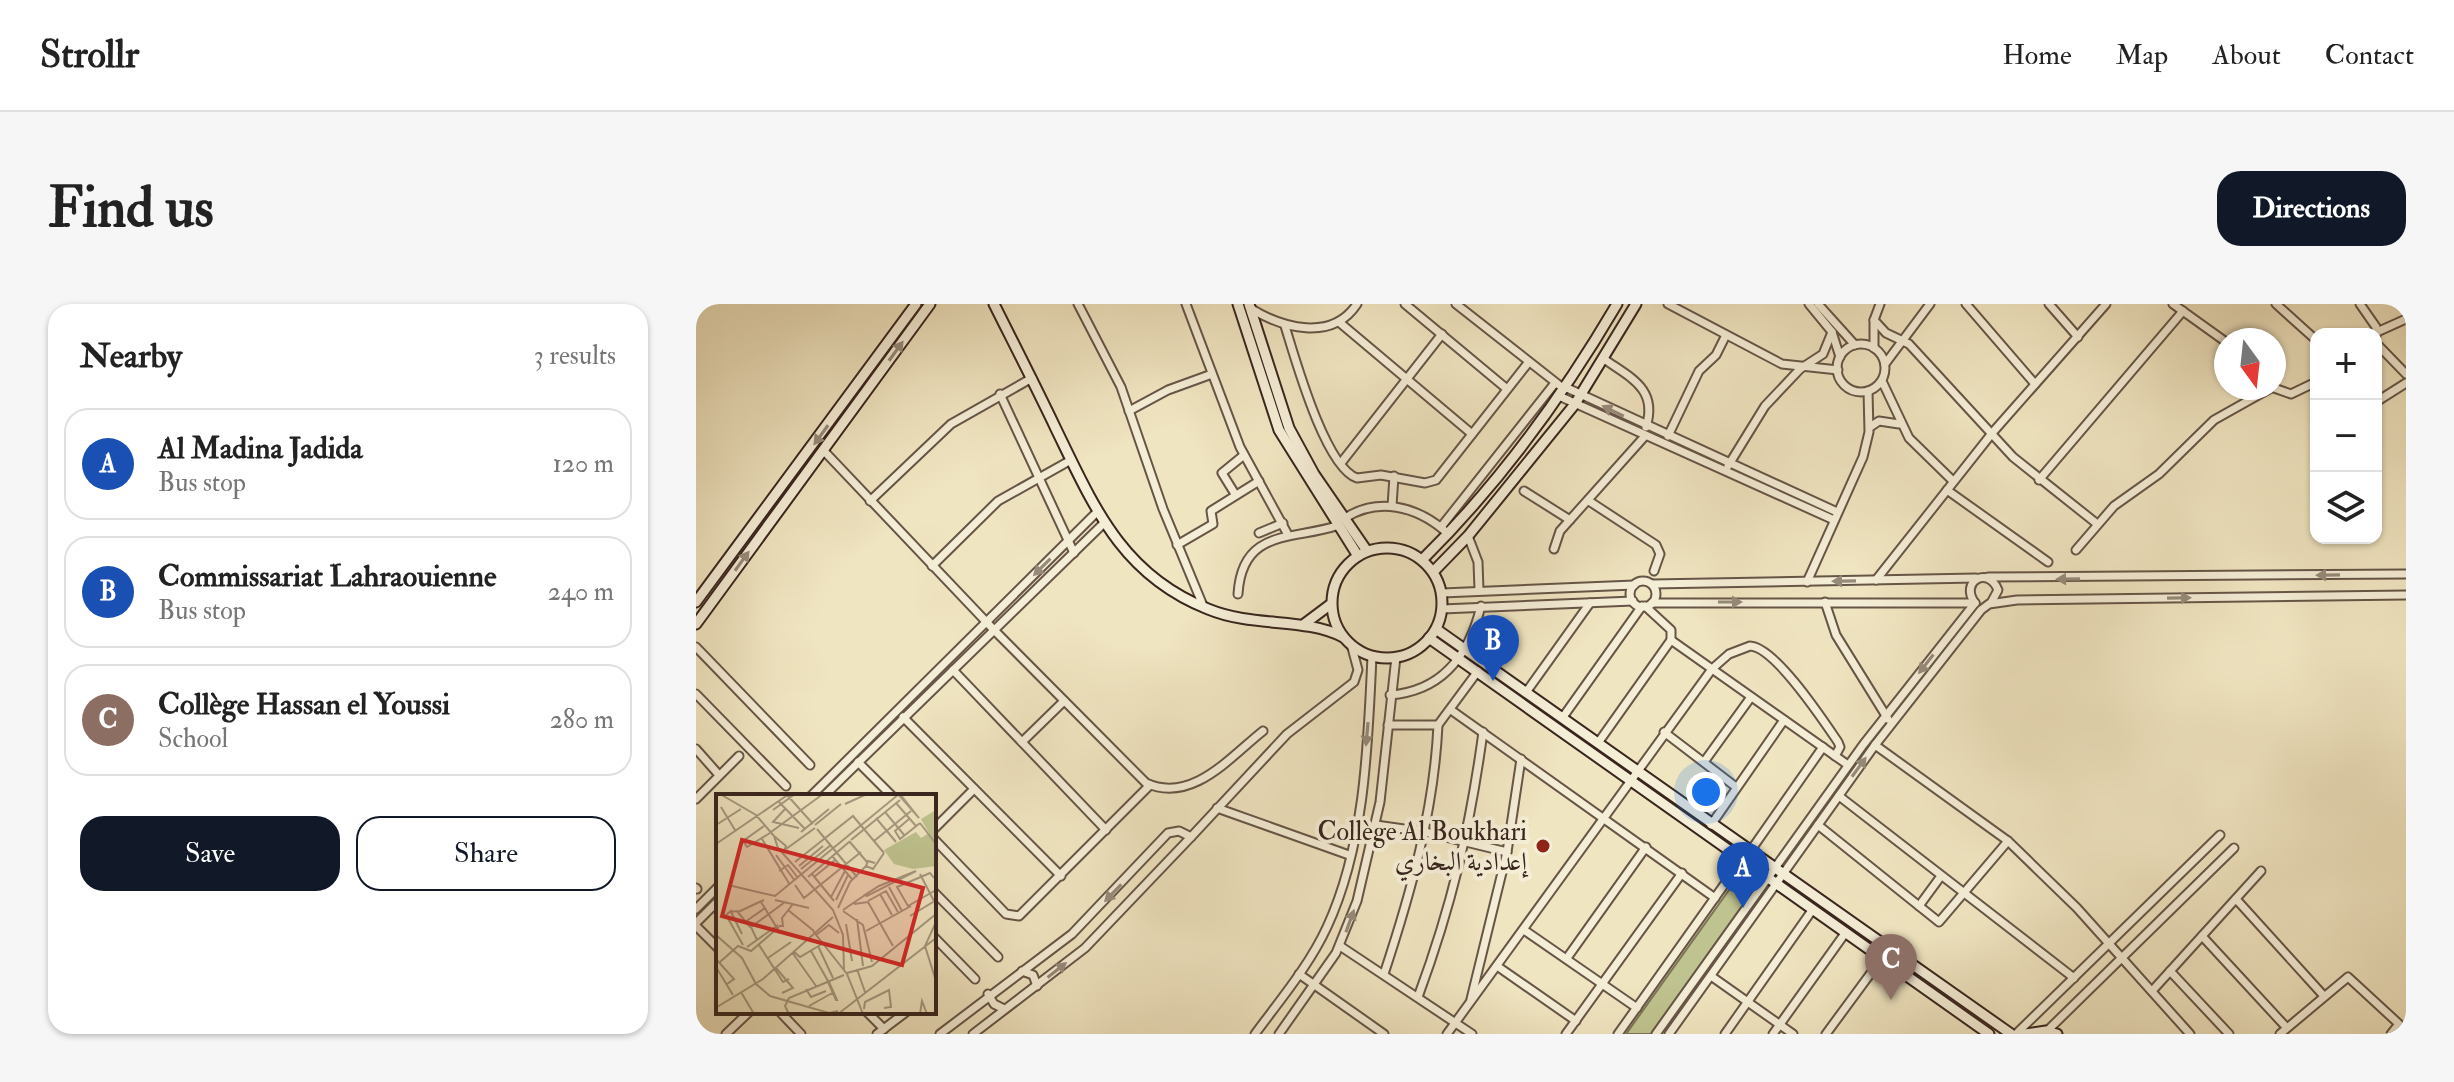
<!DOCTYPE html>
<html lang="en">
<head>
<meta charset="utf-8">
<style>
  body { margin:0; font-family:"IM FELL Double Pica",Amiri,serif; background:#f6f6f6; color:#222 }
  .controls { position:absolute; right:24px; top:24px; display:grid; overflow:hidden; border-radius:16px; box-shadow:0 2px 6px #0004 }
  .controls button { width:72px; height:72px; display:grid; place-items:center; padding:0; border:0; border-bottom:2px solid #e0e0e0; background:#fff; color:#222; font:40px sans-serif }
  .compass { position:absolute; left:1518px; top:24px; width:72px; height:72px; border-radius:50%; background:#fff; box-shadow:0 2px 6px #0004; rotate:165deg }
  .you { position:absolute; left:1010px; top:488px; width:28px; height:28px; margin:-20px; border:6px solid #fff; border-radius:50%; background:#1a73e8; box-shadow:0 0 0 12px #1a73e833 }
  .badge { display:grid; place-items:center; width:52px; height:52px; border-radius:50%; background:#111827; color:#fff; font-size:26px; font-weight:700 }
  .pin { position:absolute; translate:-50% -66px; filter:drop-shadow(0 2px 4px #0008) }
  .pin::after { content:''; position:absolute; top:42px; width:28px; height:24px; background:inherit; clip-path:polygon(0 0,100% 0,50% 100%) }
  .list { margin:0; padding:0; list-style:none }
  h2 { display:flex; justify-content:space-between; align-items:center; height:104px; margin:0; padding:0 32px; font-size:34px }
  h2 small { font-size:26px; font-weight:400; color:#767676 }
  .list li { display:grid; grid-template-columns:52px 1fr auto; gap:24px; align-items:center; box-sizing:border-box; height:112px; margin:0 16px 16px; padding:0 16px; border:2px solid #e0e0e0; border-radius:24px }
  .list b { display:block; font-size:30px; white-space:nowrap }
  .list p { margin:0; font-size:26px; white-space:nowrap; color:#767676 }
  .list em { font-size:26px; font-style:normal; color:#767676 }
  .actions { display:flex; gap:16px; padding:24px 32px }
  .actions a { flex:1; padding:18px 0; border:2px solid #111827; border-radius:24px; text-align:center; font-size:28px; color:#111827 }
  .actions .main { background:#111827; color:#fff }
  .icon { flex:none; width:44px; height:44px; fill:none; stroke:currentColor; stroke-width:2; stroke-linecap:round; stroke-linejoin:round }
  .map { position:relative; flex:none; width:1710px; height:730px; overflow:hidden; border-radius:24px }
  header { display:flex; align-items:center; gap:48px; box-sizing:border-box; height:112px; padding:0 40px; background:#fff; border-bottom:2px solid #e0e0e0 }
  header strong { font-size:38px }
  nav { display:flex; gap:44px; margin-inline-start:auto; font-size:28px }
  .intro { display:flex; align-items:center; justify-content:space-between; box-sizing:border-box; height:192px; padding:0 48px }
  h1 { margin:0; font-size:56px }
  .button { padding:20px 36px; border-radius:24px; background:#111827; color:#fff; font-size:28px; font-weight:700 }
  main { display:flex; gap:48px; padding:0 48px }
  aside { flex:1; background:#fff; border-radius:24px; box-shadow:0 2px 6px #0004 }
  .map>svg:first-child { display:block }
</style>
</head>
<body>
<header>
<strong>Strollr</strong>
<nav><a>Home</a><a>Map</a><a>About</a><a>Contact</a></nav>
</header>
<div class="intro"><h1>Find us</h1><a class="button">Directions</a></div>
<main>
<aside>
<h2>Nearby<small>3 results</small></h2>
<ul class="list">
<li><span class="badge" style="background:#1a4fb4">A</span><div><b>Al Madina Jadida</b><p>Bus stop</p></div><em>120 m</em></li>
<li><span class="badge" style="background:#1a4fb4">B</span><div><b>Commissariat Lahraouienne</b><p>Bus stop</p></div><em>240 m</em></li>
<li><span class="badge" style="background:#8d6e63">C</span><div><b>Collège Hassan el Youssi</b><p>School</p></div><em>280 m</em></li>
</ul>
<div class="actions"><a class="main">Save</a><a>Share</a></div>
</aside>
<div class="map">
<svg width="1710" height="730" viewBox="0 0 1710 730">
  <rect width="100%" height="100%" fill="#f0e5c1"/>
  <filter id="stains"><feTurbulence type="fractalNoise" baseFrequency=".0025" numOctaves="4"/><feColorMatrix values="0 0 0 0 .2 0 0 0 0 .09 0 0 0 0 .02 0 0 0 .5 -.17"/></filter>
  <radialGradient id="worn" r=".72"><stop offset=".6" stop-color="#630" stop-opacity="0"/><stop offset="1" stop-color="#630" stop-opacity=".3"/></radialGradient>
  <path fill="#bfc38f" stroke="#7c7456" stroke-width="2" d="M1048,565L1063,578L955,730H930Z"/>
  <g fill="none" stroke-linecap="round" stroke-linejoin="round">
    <defs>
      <g id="street">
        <path d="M382,0L425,83L467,205L508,304"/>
        <path d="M490,0L544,143L591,229"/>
        <path d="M709,0L811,85"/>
        <path d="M760,0L863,81"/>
        <path d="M972,0L1086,60L1142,66"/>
        <path d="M1113,0L1136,28L1144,53"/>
        <path d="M1122,0L1159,41"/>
        <path d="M1270,0L1339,80"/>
        <path d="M1353,0L1382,33"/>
        <path d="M1477,0L1530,38"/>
        <path d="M1580,0L1620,36"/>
        <path d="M1664,0L1680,23V32"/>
        <path d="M554,4C586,24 636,38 661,0"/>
        <path d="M1178,16L1190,29L1213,40L1317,153L1400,219"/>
        <path d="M643,18L776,130"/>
        <path d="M589,22C599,54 629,163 661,174L685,171L729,179L740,176L832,59"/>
        <path d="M1681,28L1710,15"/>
        <path d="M1680,39L1710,70"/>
        <circle cx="1165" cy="64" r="24"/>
        <path d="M1178,44V16L1184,0"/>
        <path d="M908,55C935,74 962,85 950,123"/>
        <path d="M1189,60L1234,0"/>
        <path d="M1186,77L1213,134L1257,177"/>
        <path d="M869,83L1141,208"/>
        <path d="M1578,84L1595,90L1620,78"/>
        <path d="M304,90L378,249"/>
        <path d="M863,92L1138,216"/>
        <path d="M1680,98L1710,79"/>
        <path d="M433,107L472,86L516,70"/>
        <path d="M1174,123L1183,117L1203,120"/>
        <path d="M972,132L1003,67L1020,51L1030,31"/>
        <path d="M128,147L298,326L450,479C496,500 534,453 567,427"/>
        <path d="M645,159L746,30"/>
        <path d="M1032,162L1069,102L1104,65L1127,50L1136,28"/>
        <path d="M1343,176L1487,7"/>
        <path d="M1251,186L1352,258"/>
        <path d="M828,187L874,216"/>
        <path d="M539,190L526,169L548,151"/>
        <path d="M174,197L255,120L336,74"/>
        <path d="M893,197L960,241L964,250L958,267"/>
        <path d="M696,202L698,172"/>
        <path d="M649,214C682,193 720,202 749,227"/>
        <path d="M745,223L859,79"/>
        <path d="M563,229L587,219"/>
        <path d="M772,232L782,258L783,286"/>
        <path d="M481,241L517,220L515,207L563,177"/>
        <path d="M858,245L864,227L949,132"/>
        <path d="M1380,246L1418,202L1463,170L1518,116L1575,84"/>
        <path d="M236,262L302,197L375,156"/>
        <path d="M1292,273L1710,270"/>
        <path d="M1180,276L1297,128L1410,0"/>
        <circle cx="947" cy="290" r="13"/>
        <path d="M1111,278L1167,153L1173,128L1172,87"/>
        <path d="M956,280L1280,274"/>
        <path d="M746,289L938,281"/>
        <path d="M542,290C546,224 598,236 640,222"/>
        <path d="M1129,298L1140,331L1192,415"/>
        <path d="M956,299H1279"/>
        <path d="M1279,299C1263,278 1292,261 1302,286L1295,299"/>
        <path d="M746,305L937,297"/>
        <path d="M975,336L1152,461"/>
        <path d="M0,343L114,461"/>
        <path d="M257,366L410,526"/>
        <path d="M831,387L894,299"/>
        <path d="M0,390L90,482"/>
        <path d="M694,391C747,387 773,351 785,302"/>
        <path d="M755,406L1019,594"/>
        <path d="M207,413L365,572"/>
        <path d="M867,413L946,302"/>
        <path d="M692,421H742L782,367"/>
        <path d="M968,428L1040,483"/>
        <path d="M326,438L368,397"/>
        <path d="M902,439L975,336V326L949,302"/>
        <path d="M1179,441L1312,537L1381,604L1494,730"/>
        <path d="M0,445L23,471"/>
        <path d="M162,458L196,492"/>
        <path d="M1008,458L1055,393"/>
        <path d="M115,492L401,208"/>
        <path d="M128,492L407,220"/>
        <path d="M1143,492L1378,674"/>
        <path d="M0,495L43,452"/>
        <path d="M521,504L653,551"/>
        <path d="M680,521L729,528L811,548"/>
        <path d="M1015,521L1088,416"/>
        <path d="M1122,521L1243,618L1312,537"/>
        <path d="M238,525L278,485"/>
        <path d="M495,533L591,430L658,378L662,366L655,340"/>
        <path d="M238,535L310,610L323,612L454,481"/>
        <path d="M1053,549L1127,443"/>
        <path d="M0,584L1,585"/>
        <path d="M238,588L302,653"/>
        <path d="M1540,595L1627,691"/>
        <path d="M1223,602L1245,572"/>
        <path d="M0,605L22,583"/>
        <path d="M0,619L22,597"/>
        <path d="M0,622L22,644"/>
        <path d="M828,626L941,704"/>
        <path d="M1506,632L1590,723"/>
        <path d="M238,633L279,675"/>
        <path d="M644,642L776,730"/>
        <path d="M871,654L950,543"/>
        <path d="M801,662L880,717"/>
        <path d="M326,667L337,671L341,682"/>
        <path d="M1474,667L1533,730"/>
        <path d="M603,670L688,730"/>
        <path d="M688,670C715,588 738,507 742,421"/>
        <path d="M1015,672L1097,730"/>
        <path d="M1456,687L1565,567"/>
        <path d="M292,690L298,700L308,705"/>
        <path d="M722,693C756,601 774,524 787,428"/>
        <path d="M775,695L811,548L825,455"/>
        <path d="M84,708L105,730"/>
        <path d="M171,708L188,725"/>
        <path d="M1349,729L1538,544"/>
        <path d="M30,730L53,708"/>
        <path d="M181,730L210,708"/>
        <path d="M244,730L376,630L472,529L483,527L495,533L389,644L277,730"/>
        <path d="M559,730C584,696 613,662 631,623C669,541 672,441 676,352"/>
        <path d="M583,730L640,649L661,597L684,498L700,353"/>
        <path d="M751,730L1016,365L1033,350L1054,342C1079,343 1127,416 1142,438L1144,443L1139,452"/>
        <path d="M870,730L986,569"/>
        <path d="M922,730L1045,557"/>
        <path d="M960,730L1167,441L1279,299"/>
        <path d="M973,730L1179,441L1285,306L1293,300L1321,296L1710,291"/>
        <path d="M1029,730L1117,605"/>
        <path d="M1077,730L1150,628"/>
        <path d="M1130,730L1186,654"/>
        <path d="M1320,730L1524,531"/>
        <path d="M1584,730L1652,673L1703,720L1695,730"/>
      </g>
      <g id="secondary">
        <path d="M298,0C319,42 340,83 360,125C398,203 426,271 512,305C558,324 608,313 647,333"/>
        <path d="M542,0L583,126L662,252"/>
        <path d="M553,0L593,124L618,170L671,247"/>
        <circle cx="691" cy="299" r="55"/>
        <path d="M726,256C802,181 867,92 921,0"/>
        <path d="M737,268L772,232L879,100L940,0"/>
        <path d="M0,298L220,0"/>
        <path d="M0,320L234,0"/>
        <path d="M607,321L635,300"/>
        <path d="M740,325L1315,730"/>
        <path d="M733,334L1293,730"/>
        <path d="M1329,730L1350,727L1361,730"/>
      </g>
    </defs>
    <use href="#street" stroke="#665547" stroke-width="11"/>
    <use href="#secondary" stroke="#38251e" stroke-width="13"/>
    <use href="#street" stroke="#f5eed7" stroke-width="7"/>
    <use href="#secondary" stroke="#f5eed7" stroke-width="9"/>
  </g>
  <defs><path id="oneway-solid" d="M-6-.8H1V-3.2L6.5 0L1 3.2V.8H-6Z" transform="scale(2)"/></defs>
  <g fill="#968a7a">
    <use href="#oneway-solid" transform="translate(200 47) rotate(-54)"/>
    <use href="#oneway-solid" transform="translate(917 107) rotate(-154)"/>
    <use href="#oneway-solid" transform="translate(125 131) rotate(126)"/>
    <use href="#oneway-solid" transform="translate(46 257) rotate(-54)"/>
    <use href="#oneway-solid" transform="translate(346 263) rotate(135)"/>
    <use href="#oneway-solid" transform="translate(1632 271) rotate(179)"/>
    <use href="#oneway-solid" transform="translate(1372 275) rotate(179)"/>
    <use href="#oneway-solid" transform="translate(1148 277) rotate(179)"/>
    <use href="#oneway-solid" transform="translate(1483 294) rotate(-1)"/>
    <use href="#oneway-solid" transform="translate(1034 298)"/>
    <use href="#oneway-solid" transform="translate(1230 360) rotate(128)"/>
    <use href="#oneway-solid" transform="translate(671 430) rotate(95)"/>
    <use href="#oneway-solid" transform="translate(1163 463) rotate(-54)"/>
    <use href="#oneway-solid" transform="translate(417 589) rotate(134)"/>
    <use href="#oneway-solid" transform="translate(654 617) rotate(-70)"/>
    <use href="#oneway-solid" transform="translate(361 666) rotate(-38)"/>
  </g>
  <circle fill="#8f2418" stroke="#f5eed7" stroke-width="3" cx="847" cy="542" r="8"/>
  <g text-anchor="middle" stroke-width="8" stroke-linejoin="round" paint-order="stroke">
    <g font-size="26" fill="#38251e" stroke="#f5eed7" text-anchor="end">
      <text x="831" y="536">Collège Al Boukhari<tspan x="831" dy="30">إعدادية البخاري</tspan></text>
    </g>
  </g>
  <g transform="translate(20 490)">
    <rect width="220" height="220" fill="#f0e5c1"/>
    <path d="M220,16V72L197,75L178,70L168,56L200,38L205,44L213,39L205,25Z" fill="#bfc38f"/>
    <path fill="none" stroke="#a69880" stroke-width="2" d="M4,0L40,21L58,42M182,0L203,24L184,0M71,1L97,30M63,8L89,35M180,9L200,32M129,10L151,0M5,13L19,36M69,15L57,28L83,34M57,16L79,0M169,18L189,42M160,24L180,48M193,25L179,37L184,45L204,29M204,29L220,50M0,31L25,15M99,31L125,10M48,32L27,47L31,53L54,39M101,35L141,83M55,38L107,0M85,38L113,15M46,45L74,91M135,46L184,6M133,47L151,68M158,47L195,17M0,50L73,0M70,55L99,34M68,57L70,52L58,42L62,54L117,116L127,141L128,177M60,61L79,87M116,62L136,85M79,68L137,22L168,59M159,69L152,67L150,72L157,75L168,59M83,72L107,52M85,75L115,51M63,77L72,71L82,84M200,77L151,102L149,101L163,92ZM96,80L118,107M204,80L220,111M92,83L133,48M98,83L119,66M218,84L214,79L181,93L192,112L220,96M12,91L59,102L183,0M79,91L88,104L145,58M173,93L186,117M164,100L176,121M115,103L129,77M59,106L93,114M120,106L132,81M152,107L170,97L182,118M45,108L61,134M138,110L152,108L177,152M122,114L134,88L150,72M16,116L10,121L27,151M72,116L98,137M127,116L149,101M127,117L147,131L156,168M22,118L48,106M194,122L217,108M141,125L147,172M29,128L49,114M220,128L209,152L220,187M130,130L136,167M63,132H67L66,124L77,110M97,137L131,180L147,220M150,137L195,112M26,140L15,118L21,117L34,133M0,141L26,164L40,190L54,202L113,219L122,217M100,141L113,131L123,139M41,146L35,133L69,108M43,151L67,188L73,185M102,152L117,184M31,153L62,131M77,157L84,163L106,150M95,157L112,187M76,158L100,192M52,164L75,148M0,165L18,185L11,190M4,168L22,152L35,157L63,133M0,173L17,201M60,174L77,194L66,199M141,175L149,198M131,179L156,172L220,120M112,188H113L121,206H120ZM90,195L95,203L110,197M25,198L38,220M93,212L118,198M1,213L47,185L117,123M148,215L149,208L173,196L175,213L168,214M73,220L69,212L73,204L128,181M122,220L220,144M204,220L206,207L211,220"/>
    <path fill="#d62828" fill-opacity="0.15" stroke="#d62828" stroke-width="4" d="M26,46L207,94L186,171L6,122Z"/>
    <rect width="220" height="220" fill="none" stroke="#38251e" stroke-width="4"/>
  </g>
  <rect width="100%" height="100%" filter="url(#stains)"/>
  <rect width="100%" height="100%" fill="url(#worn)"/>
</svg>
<div class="controls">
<button>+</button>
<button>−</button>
<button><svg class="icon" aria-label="layers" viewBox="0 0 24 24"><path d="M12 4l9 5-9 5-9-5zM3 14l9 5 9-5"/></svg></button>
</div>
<svg class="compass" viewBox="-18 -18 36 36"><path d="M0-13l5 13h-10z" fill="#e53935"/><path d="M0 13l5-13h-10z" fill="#767676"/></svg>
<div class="you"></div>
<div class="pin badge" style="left:1047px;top:604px;background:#1a4fb4">A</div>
<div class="pin badge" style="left:797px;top:377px;background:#1a4fb4">B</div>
<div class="pin badge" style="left:1195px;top:696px;background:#8d6e63">C</div>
</div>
</main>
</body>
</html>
